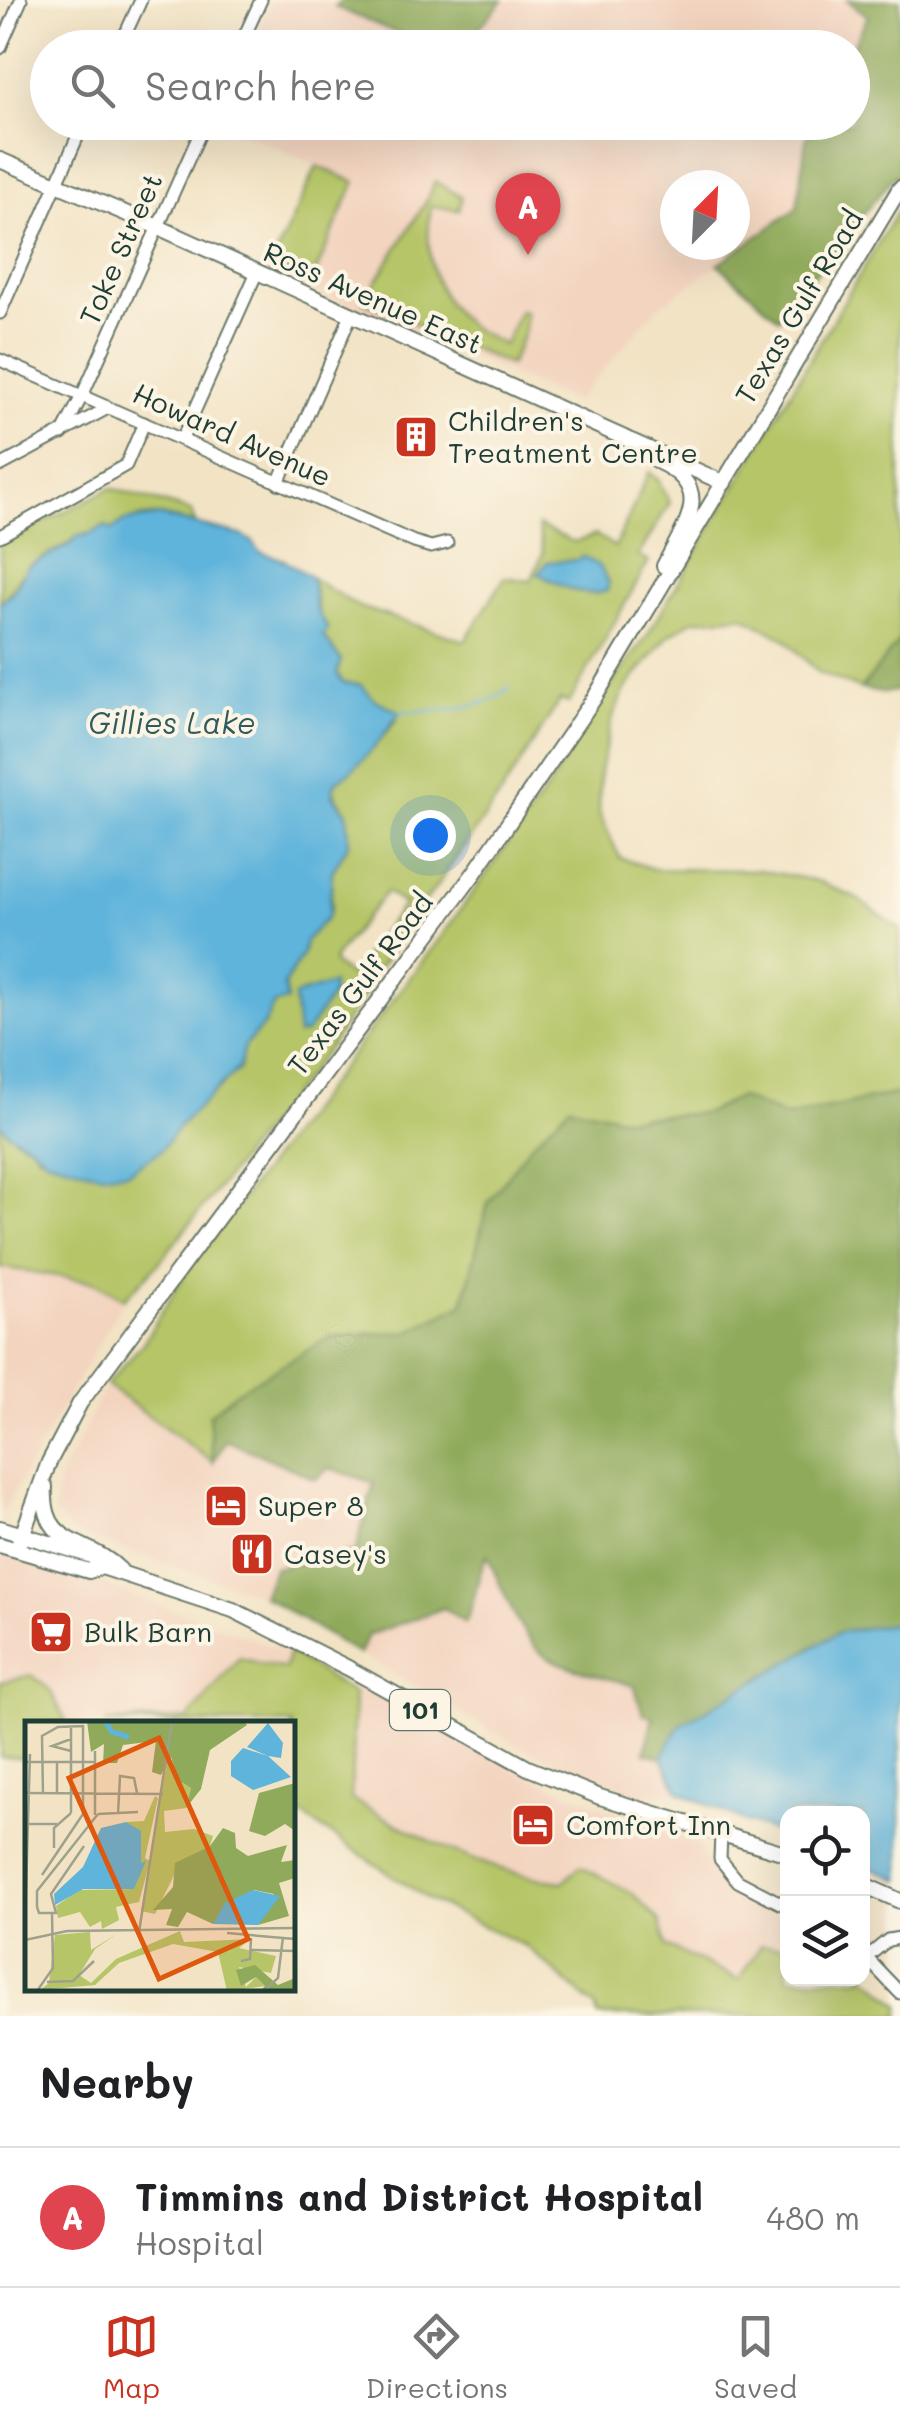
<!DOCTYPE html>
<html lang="en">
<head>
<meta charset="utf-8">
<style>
  body { margin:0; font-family:Mali,sans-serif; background:#f2f2f2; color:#202124 }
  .controls { position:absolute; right:30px; bottom:30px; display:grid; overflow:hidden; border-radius:20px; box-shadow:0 10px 40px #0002 }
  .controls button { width:90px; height:90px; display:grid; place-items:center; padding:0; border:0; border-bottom:2px solid #e0e0e0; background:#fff; color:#202124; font:50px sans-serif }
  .compass { position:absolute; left:660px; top:170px; width:90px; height:90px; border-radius:50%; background:#fff; box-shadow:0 10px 40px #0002; rotate:24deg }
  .you { position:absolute; left:430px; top:835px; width:35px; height:35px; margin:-25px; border:8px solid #fff; border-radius:50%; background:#1a73e8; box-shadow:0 0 0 15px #1a73e833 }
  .badge { display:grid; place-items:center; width:65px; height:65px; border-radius:50%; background:#c8321e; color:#fff; font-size:32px; font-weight:700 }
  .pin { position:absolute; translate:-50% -82px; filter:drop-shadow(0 2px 5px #0008) }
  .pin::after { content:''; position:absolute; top:52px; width:35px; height:30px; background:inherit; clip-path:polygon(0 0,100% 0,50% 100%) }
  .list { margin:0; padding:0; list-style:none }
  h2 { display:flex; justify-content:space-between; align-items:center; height:130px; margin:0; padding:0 40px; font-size:42px }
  h2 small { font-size:32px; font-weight:400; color:#757577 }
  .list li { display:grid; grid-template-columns:65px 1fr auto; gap:30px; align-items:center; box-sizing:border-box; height:140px; padding:0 40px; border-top:2px solid #e0e0e0 }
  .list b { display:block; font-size:38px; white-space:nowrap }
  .list p { margin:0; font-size:32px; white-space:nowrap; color:#757577 }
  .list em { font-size:32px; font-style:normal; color:#757577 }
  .icon { flex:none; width:55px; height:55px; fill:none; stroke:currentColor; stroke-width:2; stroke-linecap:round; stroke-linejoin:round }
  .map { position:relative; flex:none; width:900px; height:2016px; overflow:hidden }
  .search { position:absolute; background:#fff; box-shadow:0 10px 40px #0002; left:30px; right:30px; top:30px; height:110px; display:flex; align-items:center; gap:25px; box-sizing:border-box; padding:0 35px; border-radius:55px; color:#757577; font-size:38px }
  .sheet { height:270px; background:#fff }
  nav { display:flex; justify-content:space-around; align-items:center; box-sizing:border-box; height:140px; border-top:2px solid #e0e0e0; background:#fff; font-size:28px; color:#757577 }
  nav a { display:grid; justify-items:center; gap:5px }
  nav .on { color:#c8321e }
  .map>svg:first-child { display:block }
</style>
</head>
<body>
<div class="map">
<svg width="900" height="2016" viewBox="0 0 900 2016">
  <rect width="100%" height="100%" fill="#fcf5e5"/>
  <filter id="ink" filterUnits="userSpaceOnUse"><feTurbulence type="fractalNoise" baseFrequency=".01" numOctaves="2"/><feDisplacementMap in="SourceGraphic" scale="20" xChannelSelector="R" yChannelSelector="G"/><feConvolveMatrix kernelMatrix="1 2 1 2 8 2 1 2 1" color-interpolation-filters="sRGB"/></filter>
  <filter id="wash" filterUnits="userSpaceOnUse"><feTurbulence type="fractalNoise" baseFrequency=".0048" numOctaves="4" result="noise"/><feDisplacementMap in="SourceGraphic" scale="40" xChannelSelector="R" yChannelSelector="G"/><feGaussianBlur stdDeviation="2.25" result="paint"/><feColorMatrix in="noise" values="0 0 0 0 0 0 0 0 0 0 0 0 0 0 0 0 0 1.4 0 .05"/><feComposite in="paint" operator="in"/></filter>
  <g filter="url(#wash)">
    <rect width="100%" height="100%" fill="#f2e3c5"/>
    <g fill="#f3d4bf" fill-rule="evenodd">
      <path d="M272,0H319L430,47H251Z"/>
      <path d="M503,0H847L868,16L853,49L463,48Z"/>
      <path d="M220,123H815L806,140L797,208L657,308L576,402L309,288L355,182ZM675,185H735V245H675Z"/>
      <path d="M0,1267L95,1282L124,1299L2,1513Z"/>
      <path d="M106,1385L212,1462L226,1440L316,1479L329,1468L374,1483L356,1551L274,1568L263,1596L74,1533L54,1513L59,1478Z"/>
      <path d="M0,1548L289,1652L284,1670L239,1659L188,1719L67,1723L50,1690L33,1675L0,1682Z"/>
      <path d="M487,1554L510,1606L578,1669L634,1685L643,1714L653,1716L645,1752L662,1757L679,1792L643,1796L518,1746L360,1654L368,1635L444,1608L474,1605L476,1581Z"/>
      <path d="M354,1684L527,1775L699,1846L713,1875L787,1920V1946L761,1945L739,1980L666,1946L660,1922L563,1882L527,1878L426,1841L351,1799Z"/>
    </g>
    <g fill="#b5c568" stroke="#6a814e" stroke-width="2.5">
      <path d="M317,166L355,182L311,283L271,265Z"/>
      <path d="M435,182L462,197L459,210L431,206C424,250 431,296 470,326C480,334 493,339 504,345L520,310L526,312L524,333L510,365L363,302L426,202Z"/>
      <path d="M900,206V640L861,689L819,673L784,638L743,616L693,620L668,636L626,688L613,716L600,771L599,813L620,858L654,869L759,870L818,881L856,898L900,929V1093L787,1117L739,1097L707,1113L626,1118L570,1106L488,1203L463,1304L408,1332L332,1336L209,1415L213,1462L106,1385L143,1343L184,1275L443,934L549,786L600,700L647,636Z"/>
      <path d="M649,472L659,481L670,503L638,556L649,561L569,703L560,700L499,797L376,972L365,963V956L404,904L386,892L334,958V964L353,978L365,994L330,1046L158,1264L124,1299L95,1282L0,1267V1124L16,1139L30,1145L38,1155L70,1165L127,1172L160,1151L182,1123L239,1069L244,1047L264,1025L274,1004L287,1001L284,985L303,953L304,941L324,921L331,908L332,872L349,843L347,813L332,789L335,781L350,772L397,720L366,694L361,685L343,683L337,673L341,660L323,636L312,578L357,606L465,641L505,577L531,581L543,553L538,526L574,542L596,535L615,547Z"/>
      <path d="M111,488L191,511L195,523C182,522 169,516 157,516C139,515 127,522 112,529C101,534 87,531 76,538C60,550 30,561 18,579C11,590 10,593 0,603V544Z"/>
      <path d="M289,1652L354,1694L351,1799C418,1836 486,1874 563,1882L580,1866L632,1893L660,1922L666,1946L739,1980L761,1945L787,1946L788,1978H862L863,1973L900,2004V2016H598L595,2007L527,1947L429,1900L293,1809L292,1724L105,1723L188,1719L239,1658L284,1669Z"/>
      <path d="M32,1675L50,1690L67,1723L28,1724L27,1758L0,1757V1682Z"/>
    </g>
    <g fill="#90aa5c" stroke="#587448" stroke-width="2.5">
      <path d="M341,0H503L463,47H430L335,7Z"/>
      <path d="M847,0H900V180L894,176L779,319L718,264L797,208L806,140L814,123L852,122V48L868,16Z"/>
      <path d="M900,640V690L883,693L861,689Z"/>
      <path d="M900,1093V1623L839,1632L680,1725L662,1757L645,1753L653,1716L643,1714L634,1685C612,1679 554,1666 539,1651C518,1631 499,1581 487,1555C476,1577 476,1601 465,1623L444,1608L368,1635L359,1654L263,1596L274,1568L356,1551L374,1483L329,1468L316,1479L226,1440L213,1462L209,1415L236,1392L332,1336L408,1332L463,1304L488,1203L532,1143L570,1106L626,1118L707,1113L739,1097L787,1117Z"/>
    </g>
    <g fill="#5fb4db" stroke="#3f7888" stroke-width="2.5">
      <path d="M160,516L241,535L253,542L260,552L282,559L312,578L316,609L328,629L323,636L341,660L337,673L343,683L361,685L375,700L400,712L375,747L350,772L335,782L333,796L347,813L349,843L332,872L329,915L305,941L303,953L284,985L287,1001L274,1004L264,1025L244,1046L239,1068L182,1123L160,1151L128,1172L102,1174L46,1159L30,1145L8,1133L0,1124V603L14,591L27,567L71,544L77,536L87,535L105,526L112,530L125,521Z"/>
      <path d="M582,556L599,566L609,582L607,591C583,600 559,584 538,574L547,562L578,560Z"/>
      <path d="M332,984V995L306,1033L298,1035L294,996Z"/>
      <path d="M900,1623V1880L863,1864L862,1814H788L787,1836L744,1821L679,1792L662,1757L680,1725L840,1632Z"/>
    </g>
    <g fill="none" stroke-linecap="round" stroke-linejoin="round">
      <path stroke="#5fb4db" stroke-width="2.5" d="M400,712C437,710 481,713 510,687"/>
    </g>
  </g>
  <g filter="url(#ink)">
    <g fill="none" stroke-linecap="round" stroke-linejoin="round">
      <defs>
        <g id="minor">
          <path d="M0,48L21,0"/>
          <path d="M119,48L141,0"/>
          <path d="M239,48L261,0"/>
          <path d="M0,313L84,122"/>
          <path d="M0,360L414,542L431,547L447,543"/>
          <path d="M62,434L82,396L205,122"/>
          <path d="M182,439L257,272"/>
          <path d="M0,466L108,408"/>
          <path d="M278,483L351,315"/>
          <path d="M0,536L126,465L144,423"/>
          <path d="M721,1835L720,1859L738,1881L788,1907"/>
          <path d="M862,1953L900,1993"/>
          <path d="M867,1957L888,1940L900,1938"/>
        </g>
        <g id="major">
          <path d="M0,160L158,227L724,483"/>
          <path d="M657,461C717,488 685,524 664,566"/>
          <path d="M45,1487C41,1548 87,1537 120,1570"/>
          <path d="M0,1528L92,1556L102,1567L233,1610L348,1668L528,1768L600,1797L788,1854"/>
          <path d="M0,1545L89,1571L102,1567"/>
          <path d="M17,1549L49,1462L80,1403L475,872L595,697L900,188"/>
          <path d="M862,1884L900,1901"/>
        </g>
      </defs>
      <use href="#minor" stroke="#697767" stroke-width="15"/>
      <use href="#major" stroke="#697767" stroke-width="18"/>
      <use href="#minor" stroke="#fff" stroke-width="11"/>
      <use href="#major" stroke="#fff" stroke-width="14"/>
    </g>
  </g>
  <defs>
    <symbol id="building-square" viewBox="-11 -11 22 22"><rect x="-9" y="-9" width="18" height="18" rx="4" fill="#c8321e" stroke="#fcf5e5"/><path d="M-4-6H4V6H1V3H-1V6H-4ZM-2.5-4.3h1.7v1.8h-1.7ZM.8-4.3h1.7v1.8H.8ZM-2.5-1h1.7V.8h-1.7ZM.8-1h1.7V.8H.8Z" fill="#fff"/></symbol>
    <symbol id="hotel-square" viewBox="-11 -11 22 22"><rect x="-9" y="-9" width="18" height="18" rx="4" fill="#c8321e" stroke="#fcf5e5"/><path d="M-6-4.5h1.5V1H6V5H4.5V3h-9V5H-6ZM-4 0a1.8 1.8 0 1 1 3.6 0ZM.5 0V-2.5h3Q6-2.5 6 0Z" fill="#fff"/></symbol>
    <symbol id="restaurant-square" viewBox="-11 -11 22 22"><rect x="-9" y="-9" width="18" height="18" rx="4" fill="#c8321e" stroke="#fcf5e5"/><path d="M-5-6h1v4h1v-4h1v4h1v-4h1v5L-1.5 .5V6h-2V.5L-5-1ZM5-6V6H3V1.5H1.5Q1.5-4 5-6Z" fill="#fff"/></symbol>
    <symbol id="supermarket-square" viewBox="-11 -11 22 22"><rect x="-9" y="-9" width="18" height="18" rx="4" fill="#c8321e" stroke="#fcf5e5"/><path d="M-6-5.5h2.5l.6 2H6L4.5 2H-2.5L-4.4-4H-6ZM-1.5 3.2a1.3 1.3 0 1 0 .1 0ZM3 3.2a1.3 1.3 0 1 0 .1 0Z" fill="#fff"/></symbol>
  </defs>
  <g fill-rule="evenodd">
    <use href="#building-square" x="391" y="412" width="50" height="50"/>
    <use href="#hotel-square" x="201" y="1481" width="50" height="50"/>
    <use href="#restaurant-square" x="227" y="1529" width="50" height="50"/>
    <use href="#supermarket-square" x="26" y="1607" width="50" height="50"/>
    <use href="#hotel-square" x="508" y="1800" width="50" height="50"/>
  </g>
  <g text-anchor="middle" stroke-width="8" stroke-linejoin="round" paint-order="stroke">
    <rect fill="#fcf5e5" stroke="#617469" stroke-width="2.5" x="390" y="1690" width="60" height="40" rx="8"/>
    <g font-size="25" font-weight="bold" fill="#1f3d34">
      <text x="420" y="1719">101</text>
    </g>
    <g font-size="28" fill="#1f3d34" stroke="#fcf5e5">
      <text transform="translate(121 249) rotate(-66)" y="10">Toke Street</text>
      <text transform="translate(373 298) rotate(24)" y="10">Ross Avenue East</text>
      <text transform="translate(799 307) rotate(-59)" y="10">Texas Gulf Road</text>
      <text transform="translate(232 435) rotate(24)" y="10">Howard Avenue</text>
      <text transform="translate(360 984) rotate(-53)" y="10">Texas Gulf Road</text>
    </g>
    <g font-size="28" fill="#1f3d34" stroke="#fcf5e5" text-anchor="start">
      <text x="448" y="431">Children's<tspan x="448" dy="32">Treatment Centre</tspan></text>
      <text x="258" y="1516">Super 8</text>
      <text x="284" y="1564">Casey's</text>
      <text x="84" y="1642">Bulk Barn</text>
      <text x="566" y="1835">Comfort Inn</text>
    </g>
    <g font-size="30" font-style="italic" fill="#2f5b5e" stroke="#fcf5e5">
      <text x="172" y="734">Gillies Lake</text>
    </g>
  </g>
  <g transform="translate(25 1721)">
    <rect width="270" height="270" fill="#f2e3c5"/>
    <path d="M143,35L153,59L166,67L161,87L139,90L140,111L169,108L188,115L185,125L156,140L130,193L116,190ZM130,75L133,77L120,137L125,140L114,181L91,186L94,199L77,208L76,200L65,206L55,191L33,197L31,185L54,169L109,168L116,111L101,101L119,100ZM155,210L159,221L226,218L214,227L251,235L246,252L214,246L221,266L231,256L240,265L202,270L193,231L148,223L94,242L70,264L15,269L24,262L30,214L65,211L66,229L92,213L70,228L54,254L66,262L91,238Z" fill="#b5c568"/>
    <path d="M62,0H219L222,4L185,29L176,68L161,87L166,67L153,59L146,36L136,54L127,51L131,20L98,24L92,42H78L79,23L66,31ZM270,62V110L260,103L240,115L224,110L234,72ZM198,107L210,112L211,127L223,135L262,124L256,141L270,139V157L254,162L264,195L233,204L249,173L229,169L188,203L162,191L153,206L141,204L147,188L128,189L148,166L150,142L185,125ZM230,244L253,264L270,257V270H235L240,265L231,256L216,265L211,249Z" fill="#90aa5c"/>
    <path d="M243,2L258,22L256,37L243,35L266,56L228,69L206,55V40L218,27L243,35L222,26ZM101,101L116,110V142L121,140L109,168H58L30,184L29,173L58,146L76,107ZM228,169L255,175L233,204L188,203L200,182Z" fill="#5fb4db"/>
    <path fill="none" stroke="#5fb4db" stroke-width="5" d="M80,0L87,11L104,16"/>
    <path fill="none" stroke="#9ea18b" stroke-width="2.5" d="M46,5V92M46,18L27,25L46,30M32,40V73M0,41H70M0,72L138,73M73,93L113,91M93,93L95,55L109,57L112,72M70,94V30M0,103H32M29,127V107L46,92M17,154L58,93V5L33,6L17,15L18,73M12,186V170L73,93M12,186L14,192H31L26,173L59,125M0,203L5,33M114,211L147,0M202,212L270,218M0,219L42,210L270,207M226,229L270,230M216,240L225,238L226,217M22,261L48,260L69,240M12,270L28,247L27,192M239,270L253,257L258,216"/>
    <path fill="#de580e" fill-opacity="0.15" stroke="#de580e" stroke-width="5" d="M134,17L223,218L134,258L44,57Z"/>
    <rect width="270" height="270" fill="none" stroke="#1f3d34" stroke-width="5"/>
  </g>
</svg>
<div class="controls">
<button><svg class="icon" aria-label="locate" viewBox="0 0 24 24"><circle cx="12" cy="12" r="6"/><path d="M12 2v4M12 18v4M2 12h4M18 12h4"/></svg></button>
<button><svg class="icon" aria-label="layers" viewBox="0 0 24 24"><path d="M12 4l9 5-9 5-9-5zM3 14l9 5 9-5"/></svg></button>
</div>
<svg class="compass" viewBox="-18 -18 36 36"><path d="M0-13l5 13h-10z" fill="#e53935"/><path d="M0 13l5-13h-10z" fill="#757577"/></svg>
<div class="you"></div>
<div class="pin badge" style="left:528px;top:255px;background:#e0444e">A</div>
<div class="search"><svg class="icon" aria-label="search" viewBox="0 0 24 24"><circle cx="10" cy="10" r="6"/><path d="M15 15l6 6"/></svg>Search here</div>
</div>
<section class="sheet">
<h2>Nearby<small></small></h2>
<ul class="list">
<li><span class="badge" style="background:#e0444e">A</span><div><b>Timmins and District Hospital</b><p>Hospital</p></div><em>480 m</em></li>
</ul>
</section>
<nav>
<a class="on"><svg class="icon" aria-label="map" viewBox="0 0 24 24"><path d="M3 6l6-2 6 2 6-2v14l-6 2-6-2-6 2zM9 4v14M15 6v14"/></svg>Map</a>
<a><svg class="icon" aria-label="directions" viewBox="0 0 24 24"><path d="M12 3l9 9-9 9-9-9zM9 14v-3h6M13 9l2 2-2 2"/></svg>Directions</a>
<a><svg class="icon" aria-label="saved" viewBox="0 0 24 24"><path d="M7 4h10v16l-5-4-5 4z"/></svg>Saved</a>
</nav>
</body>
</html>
